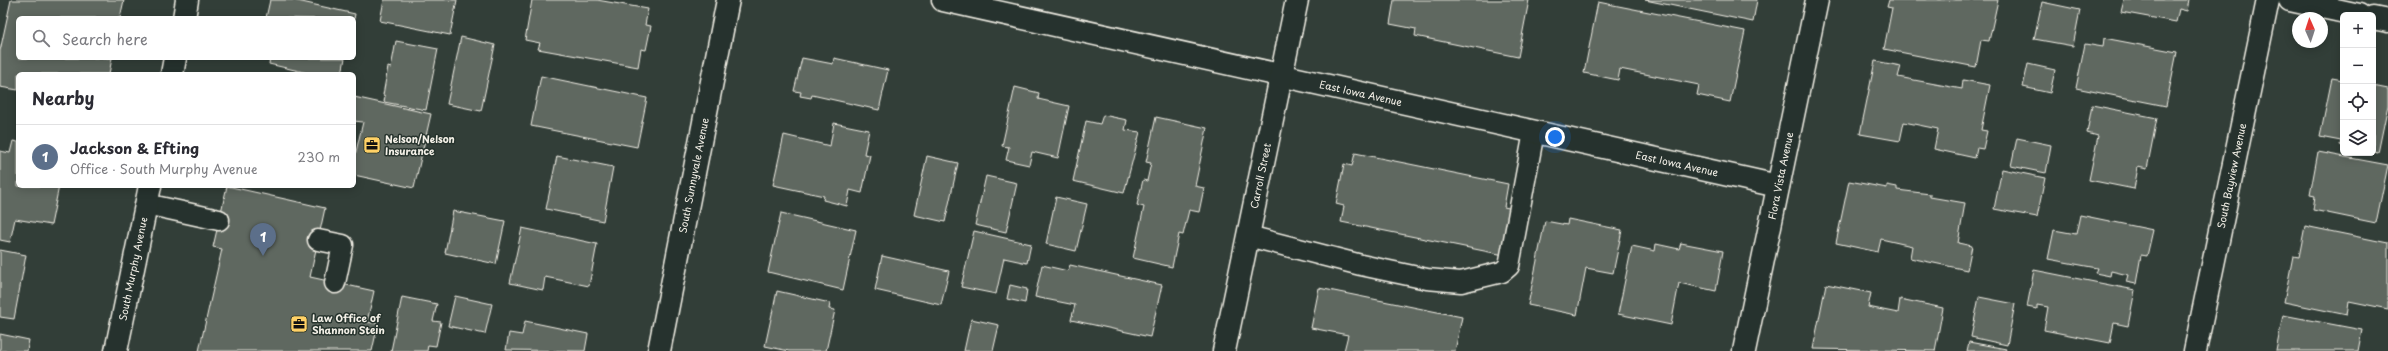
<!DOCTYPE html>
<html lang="en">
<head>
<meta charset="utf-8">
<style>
  body { margin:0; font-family:"Playpen Sans",sans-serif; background:#f7f7f7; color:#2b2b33 }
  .controls { position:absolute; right:12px; top:12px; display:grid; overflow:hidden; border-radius:6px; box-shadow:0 2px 10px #0003 }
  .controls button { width:36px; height:36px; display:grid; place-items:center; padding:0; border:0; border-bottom:1px solid #e1e1e2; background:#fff; color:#2b2b33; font:20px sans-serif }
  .compass { position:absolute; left:2292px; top:12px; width:36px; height:36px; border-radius:50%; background:#fff; box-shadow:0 2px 10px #0003; rotate:357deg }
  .you { position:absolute; left:1555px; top:137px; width:14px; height:14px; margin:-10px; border:3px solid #fff; border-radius:50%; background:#1a73e8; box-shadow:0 0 0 6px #1a73e833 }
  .badge { display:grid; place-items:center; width:26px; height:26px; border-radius:50%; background:#db2777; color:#fff; font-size:13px; font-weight:700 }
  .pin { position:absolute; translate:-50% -33px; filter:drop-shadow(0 1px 2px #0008) }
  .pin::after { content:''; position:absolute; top:21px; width:14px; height:12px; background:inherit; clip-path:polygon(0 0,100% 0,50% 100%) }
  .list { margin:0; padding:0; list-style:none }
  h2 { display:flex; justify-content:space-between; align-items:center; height:52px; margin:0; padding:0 16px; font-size:17px }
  h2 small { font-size:13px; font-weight:400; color:#7c7c81 }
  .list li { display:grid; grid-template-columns:26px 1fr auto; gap:12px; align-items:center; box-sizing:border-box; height:64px; padding:0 16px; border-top:1px solid #e1e1e2 }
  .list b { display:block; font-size:15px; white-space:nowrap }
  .list p { margin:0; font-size:13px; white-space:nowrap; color:#7c7c81 }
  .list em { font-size:13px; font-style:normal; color:#7c7c81 }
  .icon { flex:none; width:22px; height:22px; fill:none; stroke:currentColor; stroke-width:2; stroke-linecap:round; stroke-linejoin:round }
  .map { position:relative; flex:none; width:2388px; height:351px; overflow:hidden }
  .search { position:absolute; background:#fff; box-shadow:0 2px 10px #0003; left:16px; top:16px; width:340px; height:44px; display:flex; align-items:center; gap:10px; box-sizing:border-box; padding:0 14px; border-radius:6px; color:#7c7c81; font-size:15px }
  .panel { position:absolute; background:#fff; box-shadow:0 2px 10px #0003; left:16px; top:72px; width:340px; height:116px; border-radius:6px }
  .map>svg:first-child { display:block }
</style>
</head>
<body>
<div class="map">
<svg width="2388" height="351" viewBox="0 0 2388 351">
  <rect width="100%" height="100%" fill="#323e38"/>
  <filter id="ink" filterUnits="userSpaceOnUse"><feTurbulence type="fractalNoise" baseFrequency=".025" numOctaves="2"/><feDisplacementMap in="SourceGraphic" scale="8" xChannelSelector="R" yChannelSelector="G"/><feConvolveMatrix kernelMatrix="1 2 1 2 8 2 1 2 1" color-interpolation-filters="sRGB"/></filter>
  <g filter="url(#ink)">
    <g fill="#5f6861" stroke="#f4f1e8">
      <path d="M11,0H124L120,18H18V58H112L109,74H18V90L0,87V51Z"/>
      <path d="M270,0H293L355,14L354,19L266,18Z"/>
      <path d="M384,0H457L450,35L380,21Z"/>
      <path d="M532,0H597L648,9L645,25L651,26L646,50L641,49L638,67L538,49L540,43L525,40Z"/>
      <path d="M1394,0H1529L1518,57L1415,36L1416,29L1390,24Z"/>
      <path d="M1645,0H1757L1753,22Z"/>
      <path d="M1889,0H1998L1989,41L1981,40L1976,67L1884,49L1892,8L1887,7Z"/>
      <path d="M2124,0H2189L2187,11L2179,9L2176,22L2121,12Z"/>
      <path d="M1598,2L1745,31L1730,102L1697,95L1699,85L1620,69L1618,80L1584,73Z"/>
      <path d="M2042,2L2080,10L2073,46L2034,39Z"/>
      <path d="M461,37L495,45L481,111L447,104Z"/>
      <path d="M2104,38L2177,52L2166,106L2076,88L2085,44L2103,47Z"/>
      <path d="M396,41L438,49L426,110L384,102L385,96L383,95L388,67L391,68Z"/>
      <path d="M270,58H345L342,74H312L269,64Z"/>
      <path d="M802,58L833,64L834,58L888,70L879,110L812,95L811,98L800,96L801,92L794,91Z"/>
      <path d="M1875,61L1901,66L1898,77L1962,89L1963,80L1990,85L1981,130L1987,131L1983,149L1977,148L1975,158L1934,149L1938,129L1904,122L1900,141L1860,134Z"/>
      <path d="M2028,64L2055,70L2050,93L2023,87Z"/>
      <path d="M541,76L647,98L637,147L531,126Z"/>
      <path d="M2332,78L2343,80V146L2340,145L2341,141L2320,137Z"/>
      <path d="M2373,86L2388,89V105L2378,153L2373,152Z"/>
      <path d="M1015,87L1039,93L1038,99L1069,106L1058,158L1032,152L1029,165L1006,160L1009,147L1002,146Z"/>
      <path d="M354,97L431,114L414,188L354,175V160L363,122L354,121Z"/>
      <path d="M2092,105L2157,118L2147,169L2138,167L2134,189L2089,180L2098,136L2087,133Z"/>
      <path d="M1103,115L1127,120L1125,130L1140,132L1124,193L1073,181L1086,121L1100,124Z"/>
      <path d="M1156,117L1207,128L1195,186L1204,188L1199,212L1189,210L1183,235L1179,234L1172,267L1133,258L1144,207L1137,205L1143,180L1147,181L1151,163L1146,162Z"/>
      <path d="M834,123L869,130L864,154L870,155L862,193L850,190L847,206L823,200L824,196L773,185L784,135L830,146Z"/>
      <path d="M2017,138L2051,145L2046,173L2011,166Z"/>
      <path d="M13,141L18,142V186H59L51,225L15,219L10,242L0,240V151L10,153Z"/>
      <path d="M2318,152L2388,165L2376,223L2313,210L2315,196L2310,195Z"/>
      <path d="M1355,153L1508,184L1504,207L1513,209L1504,255L1341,222L1344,206L1336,204L1344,164L1352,166Z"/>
      <path d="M557,156L613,167L603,221L546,209Z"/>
      <path d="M927,156L958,163L945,222L914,215Z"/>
      <path d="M2002,169L2045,178L2037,217L1994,209Z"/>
      <path d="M986,176L1017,183L1006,232L975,225Z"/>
      <path d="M1849,181L1887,188V185L1897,187V190L1930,194V197L1965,203L1958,243L1972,246L1967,270L1910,258L1912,246L1881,239L1878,252L1836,243Z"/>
      <path d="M227,186L325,208L310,277L374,291L367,322L378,324L372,351H199L222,249L213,247Z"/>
      <path d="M1056,197L1087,204L1076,251L1046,244Z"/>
      <path d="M453,211L505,221L496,264L445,253Z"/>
      <path d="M781,213L856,230L843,290L768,272Z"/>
      <path d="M2080,215L2153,230L2147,256L2141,255L2136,284L2126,282L2128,275L2111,271L2110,276L2095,273L2097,268L2048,259L2054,230L2076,234Z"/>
      <path d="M1568,219L1622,230L1613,273L1586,268L1577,315L1528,305L1545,221L1567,225Z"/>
      <path d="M2305,226L2388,243V309L2349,301L2347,315L2284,302L2293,256L2299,257Z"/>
      <path d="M522,228L597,244L589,286L545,277L543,290L510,283Z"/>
      <path d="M974,231L1031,244L1027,263L1004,258L996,294L961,287Z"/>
      <path d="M1681,243L1723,251L1716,291L1679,283L1671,325L1618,314L1632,246L1655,251L1656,244L1679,249Z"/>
      <path d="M0,250L26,255L14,319L0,317Z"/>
      <path d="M882,256L949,271L941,305L875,290Z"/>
      <path d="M1042,265L1068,271L1070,265L1162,285L1150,337L1071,320L1075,305L1035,297Z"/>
      <path d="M2034,270L2135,290L2128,326L2114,323L2110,343L2044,330L2048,307L2037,305V309L2027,307Z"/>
      <path d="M1826,284L1871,293L1868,307L1898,313L1900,299L1943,308L1935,351L1813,349Z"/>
      <path d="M1010,285L1027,289L1025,303L1007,299Z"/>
      <path d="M1319,288L1462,317L1455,351H1344L1348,335L1311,328Z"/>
      <path d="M777,291L830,303L829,309L835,310L826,351H789L765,346Z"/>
      <path d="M455,296L492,304L485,334L448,326Z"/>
      <path d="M402,297L437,304L433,321L441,322L436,346L428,345L427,351H391Z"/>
      <path d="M1979,297L2015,304L2007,345L1971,337Z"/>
      <path d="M2283,315L2362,330L2358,351H2276Z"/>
      <path d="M971,319L999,325L993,351H964Z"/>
      <path d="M525,321L588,334L585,351L506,350L509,333L522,335Z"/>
      <path d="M0,334L29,340L27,351H0Z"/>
      <path d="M1969,342L2006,349L2005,351H1967Z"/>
    </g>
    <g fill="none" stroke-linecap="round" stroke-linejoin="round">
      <defs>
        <g id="service">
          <path d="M146,204L219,220"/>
          <path d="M1248,236L1361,265L1427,279L1461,282L1502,272L1509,266L1534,132"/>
          <path d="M318,240L343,245L335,283"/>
        </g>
        <g id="minor">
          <path id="s1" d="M943,0L1778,186"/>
          <path d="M2290,0L2359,15"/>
          <path d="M184,18L187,0"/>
          <path d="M2373,18L2388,21"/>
          <path d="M172,74L175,58"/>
          <path id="s2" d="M116,351L150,186"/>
          <path id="s3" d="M1224,351L1297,0"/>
          <path id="s4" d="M1744,351L1817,0"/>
          <path id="s5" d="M2195,351L2268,0"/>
        </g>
        <g id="secondary">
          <path id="s6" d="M659,351L728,0"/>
        </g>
      </defs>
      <use href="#service" stroke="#f4f1e8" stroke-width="23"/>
      <use href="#minor" stroke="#f4f1e8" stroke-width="25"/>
      <use href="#secondary" stroke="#f4f1e8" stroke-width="25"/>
      <use href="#service" stroke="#26332d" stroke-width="20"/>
      <use href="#minor" stroke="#26332d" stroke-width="22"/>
      <use href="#secondary" stroke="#26332d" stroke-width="22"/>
    </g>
  </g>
  <defs>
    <symbol id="office-square" viewBox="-11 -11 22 22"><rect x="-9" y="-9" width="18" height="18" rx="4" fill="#ffd166" stroke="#26332d"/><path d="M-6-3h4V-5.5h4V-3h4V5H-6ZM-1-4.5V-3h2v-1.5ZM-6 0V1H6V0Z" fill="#111"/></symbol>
  </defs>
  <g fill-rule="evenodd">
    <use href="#office-square" x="362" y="135" width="20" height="20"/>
    <use href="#office-square" x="289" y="314" width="20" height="20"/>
  </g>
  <g text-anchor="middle" stroke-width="3" stroke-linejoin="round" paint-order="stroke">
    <g font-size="10" fill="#f4f1e8" stroke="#26332d">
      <text dy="4" stroke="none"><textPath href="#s1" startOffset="428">East Iowa Avenue</textPath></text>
      <text dy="4" stroke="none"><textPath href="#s1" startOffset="752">East Iowa Avenue</textPath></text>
      <text dy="4" stroke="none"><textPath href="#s3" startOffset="179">Carroll Street</textPath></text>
      <text dy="4" stroke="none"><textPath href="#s4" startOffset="179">Flora Vista Avenue</textPath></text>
      <text dy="4" stroke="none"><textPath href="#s6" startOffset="179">South Sunnyvale Avenue</textPath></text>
      <text dy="4" stroke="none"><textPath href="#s5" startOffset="179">South Bayview Avenue</textPath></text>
      <text dy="4" stroke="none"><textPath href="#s2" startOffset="84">South Murphy Avenue</textPath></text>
    </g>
    <g font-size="10" font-weight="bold" fill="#f4f1e8" stroke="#26332d" text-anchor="start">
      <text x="385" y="143">Nelson/Nelson<tspan x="385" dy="12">Insurance</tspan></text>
      <text x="312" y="322">Law Office of<tspan x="312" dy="12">Shannon Stein</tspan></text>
    </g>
  </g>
</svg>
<div class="controls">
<button>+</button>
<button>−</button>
<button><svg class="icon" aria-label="locate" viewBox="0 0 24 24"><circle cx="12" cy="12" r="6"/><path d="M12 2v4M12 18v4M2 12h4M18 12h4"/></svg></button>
<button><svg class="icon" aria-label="layers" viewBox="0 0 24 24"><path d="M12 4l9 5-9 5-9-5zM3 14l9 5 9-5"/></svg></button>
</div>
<svg class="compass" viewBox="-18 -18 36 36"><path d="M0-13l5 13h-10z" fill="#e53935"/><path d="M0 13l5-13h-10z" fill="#7c7c81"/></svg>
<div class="you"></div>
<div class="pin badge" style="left:263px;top:256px;background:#5c6f8a">1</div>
<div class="search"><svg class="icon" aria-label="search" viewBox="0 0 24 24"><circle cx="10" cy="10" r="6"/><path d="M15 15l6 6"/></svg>Search here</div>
<section class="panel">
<h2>Nearby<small></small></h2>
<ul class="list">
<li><span class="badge" style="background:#5c6f8a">1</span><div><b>Jackson &amp; Efting</b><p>Office · South Murphy Avenue</p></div><em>230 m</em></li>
</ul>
</section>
</div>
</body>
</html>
